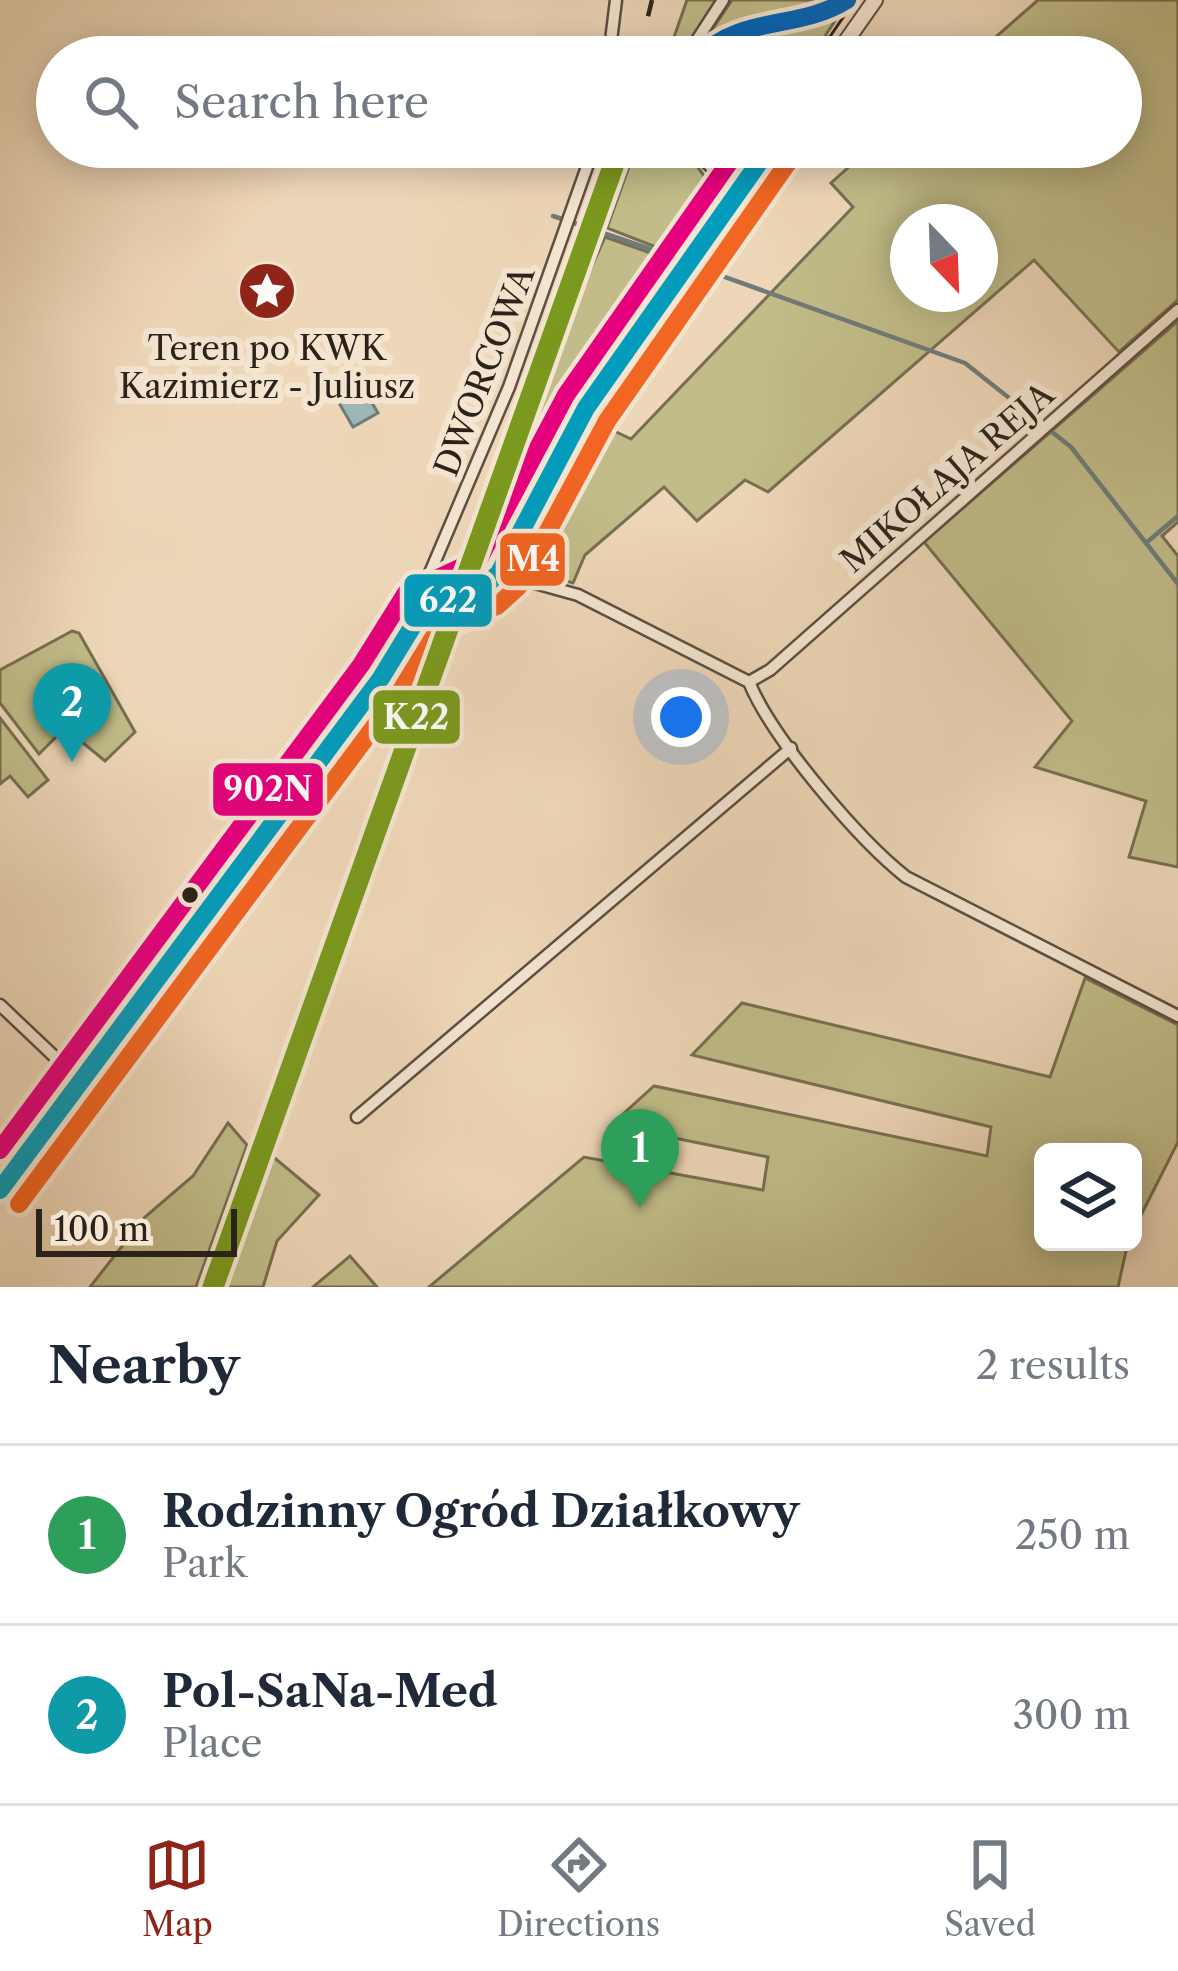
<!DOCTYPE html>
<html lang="en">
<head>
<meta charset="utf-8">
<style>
  body { margin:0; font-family:"Libre Caslon Text",serif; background:#f6f6f7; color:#1f2937 }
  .controls { position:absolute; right:36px; bottom:36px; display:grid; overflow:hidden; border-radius:18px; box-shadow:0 6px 30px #0003 }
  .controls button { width:108px; height:108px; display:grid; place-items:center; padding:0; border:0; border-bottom:3px solid #e0e1e3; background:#fff; color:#1f2937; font:60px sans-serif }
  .compass { position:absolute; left:890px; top:204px; width:108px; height:108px; border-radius:50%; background:#fff; box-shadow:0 6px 30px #0003; rotate:157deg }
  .scale { position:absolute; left:36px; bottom:30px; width:201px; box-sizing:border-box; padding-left:12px; border:6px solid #2c221a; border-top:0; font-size:33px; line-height:42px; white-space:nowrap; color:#2c221a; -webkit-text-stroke:9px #f4e5d1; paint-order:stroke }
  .you { position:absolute; left:681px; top:717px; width:42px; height:42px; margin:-30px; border:9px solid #fff; border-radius:50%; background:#1a73e8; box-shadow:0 0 0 18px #1a73e833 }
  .badge { display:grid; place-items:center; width:78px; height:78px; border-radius:50%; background:#8f2418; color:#fff; font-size:39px; font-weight:700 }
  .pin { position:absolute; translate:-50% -99px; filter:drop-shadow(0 3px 6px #0008) }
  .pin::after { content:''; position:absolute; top:63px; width:42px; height:36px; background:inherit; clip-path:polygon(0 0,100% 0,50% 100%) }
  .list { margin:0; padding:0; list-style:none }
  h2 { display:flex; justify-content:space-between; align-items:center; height:156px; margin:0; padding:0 48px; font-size:51px }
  h2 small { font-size:39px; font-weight:400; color:#747a83 }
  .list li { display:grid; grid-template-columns:78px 1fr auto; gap:36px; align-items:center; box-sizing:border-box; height:180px; padding:0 48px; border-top:3px solid #e0e1e3 }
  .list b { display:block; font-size:45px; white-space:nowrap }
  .list p { margin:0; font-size:39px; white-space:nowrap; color:#747a83 }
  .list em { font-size:39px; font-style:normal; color:#747a83 }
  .icon { flex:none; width:66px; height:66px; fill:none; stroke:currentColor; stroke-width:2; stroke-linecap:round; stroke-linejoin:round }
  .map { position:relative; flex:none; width:1178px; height:1287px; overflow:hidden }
  .search { position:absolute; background:#fff; box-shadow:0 6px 30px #0003; left:36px; right:36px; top:36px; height:132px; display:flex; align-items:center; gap:30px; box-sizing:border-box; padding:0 42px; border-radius:66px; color:#747a83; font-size:45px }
  .sheet { height:516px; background:#fff }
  nav { display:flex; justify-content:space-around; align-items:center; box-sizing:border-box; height:168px; border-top:3px solid #e0e1e3; background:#fff; font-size:33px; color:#747a83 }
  nav a { display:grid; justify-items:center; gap:6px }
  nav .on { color:#8f2418 }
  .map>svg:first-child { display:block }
</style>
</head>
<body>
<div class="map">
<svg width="1178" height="1287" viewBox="0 0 1178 1287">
  <rect width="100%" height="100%" fill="#eed7b8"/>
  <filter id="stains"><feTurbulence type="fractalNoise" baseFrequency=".00167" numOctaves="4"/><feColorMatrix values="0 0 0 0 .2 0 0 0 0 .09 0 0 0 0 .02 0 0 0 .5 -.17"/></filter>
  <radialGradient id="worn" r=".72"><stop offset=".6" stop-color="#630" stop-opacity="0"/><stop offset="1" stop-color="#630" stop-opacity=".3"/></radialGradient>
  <g fill="#c1bc89" stroke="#766f52" stroke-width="3" fill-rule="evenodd">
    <path d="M687,0H716L680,57H667Z"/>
    <path d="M732,0H849L811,57H694Z"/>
    <path d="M1038,0H1178V300L1119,352L1034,260L768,492L745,480L697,521L664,487L585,555L573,583L518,567L554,490L597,423L631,439L853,207L831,183L871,147H1121V57H973ZM908,222H980V294H908Z"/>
    <path d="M636,147H683L721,199L684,250L666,251L607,228Z"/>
    <path d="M605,237L662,257L670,270L584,395L488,570L469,580L546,370Z"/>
    <path d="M1178,321V522L1162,536L1178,556V867L1129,857L1146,801L1035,767L1072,721L924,542Z"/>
    <path d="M72,631L79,633L135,732L105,761L65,728L39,754L0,703V670Z"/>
    <path d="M0,718L48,780L28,797L10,776L0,784Z"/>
    <path d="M1085,978L1178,1025V1142L1133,1231V1152H1043V1242H1128L1118,1287H429L584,1157L763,1190L768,1157L611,1125L654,1086L987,1156L991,1127L692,1055L742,1003L1050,1077Z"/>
    <path d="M228,1123L247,1145L196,1287H90L145,1217L193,1176Z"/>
    <path d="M271,1155L319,1195L277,1241L263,1287H224Z"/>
    <path d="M350,1256L377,1287H313Z"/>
  </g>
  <path fill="#9cb7b8" stroke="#6f7b79" stroke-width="3" d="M359,381L378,413L353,427L335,396Z"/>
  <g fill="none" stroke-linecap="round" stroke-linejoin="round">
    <g stroke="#6f7b79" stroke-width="4.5">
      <path d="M553,216L671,256"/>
      <path d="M697,267L965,363L1071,447L1178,584"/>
      <path d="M1146,543L1178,516"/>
    </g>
    <defs>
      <g id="minor">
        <path d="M609,57L616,0"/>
        <path d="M686,57L723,0"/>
        <path d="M690,147L738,192"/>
        <path d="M499,573L578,595L749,682C772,738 858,839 906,877L1178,1016"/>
        <path d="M422,611L421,594L509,387L594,147"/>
        <path d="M749,682L770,670L1178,310"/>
        <path d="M0,1005L78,1079"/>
        <path d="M357,1117L791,748"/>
      </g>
      <g id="tertiary">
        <path d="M835,57L875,0"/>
        <path d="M0,1190L381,678L422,611L486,585L499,573C558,427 677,275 770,147"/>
      </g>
    </defs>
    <use href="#minor" stroke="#5c4f42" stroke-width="15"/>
    <use href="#tertiary" stroke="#5c4f42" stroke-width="18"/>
    <use href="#minor" stroke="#f4e5d1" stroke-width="10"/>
    <use href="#tertiary" stroke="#f4e5d1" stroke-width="14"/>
    <path stroke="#2c221a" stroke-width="3" d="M816,57L855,0"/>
    <g stroke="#2c221a" stroke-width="4.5" stroke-dasharray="21 21" stroke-linecap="butt">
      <path d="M638,57L652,0"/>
      <path d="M601,198L616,147"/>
    </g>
    <defs>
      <path id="bus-1" d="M0,1190L381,678L422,611L486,585L499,573L586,408L770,147"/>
      <path id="bus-2" d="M19,1204L400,692L438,630L497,606L518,587L607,421L789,161"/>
      <path id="bus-3" d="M0,1150L361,665L406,593L479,559L566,395L740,147"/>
    </defs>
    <use href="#bus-1" stroke="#f4e5d1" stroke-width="27"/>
    <use href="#bus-2" stroke="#f4e5d1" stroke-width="27"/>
    <use href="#bus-3" stroke="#f4e5d1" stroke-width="27"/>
    <use href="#bus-1" stroke="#049cbc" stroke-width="18"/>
    <use href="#bus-2" stroke="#f26522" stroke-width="18"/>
    <use href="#bus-3" stroke="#e5007d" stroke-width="18"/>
    <defs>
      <path id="rail-1" d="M213,1287L620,147"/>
    </defs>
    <use href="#rail-1" stroke="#f4e5d1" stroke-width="30"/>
    <use href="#rail-1" stroke="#7b991e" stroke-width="21"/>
    <defs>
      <path id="tram-1" d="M700,57C740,15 800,30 847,0"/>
    </defs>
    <use href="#tram-1" stroke="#f4e5d1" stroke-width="27"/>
    <use href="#tram-1" stroke="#0065bd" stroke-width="18"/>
  </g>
  <defs>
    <symbol id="sight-disc" viewBox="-11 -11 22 22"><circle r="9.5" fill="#8f2418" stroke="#f4e5d1"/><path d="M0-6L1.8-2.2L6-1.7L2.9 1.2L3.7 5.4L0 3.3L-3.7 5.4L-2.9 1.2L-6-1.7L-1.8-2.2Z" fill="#fff"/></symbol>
  </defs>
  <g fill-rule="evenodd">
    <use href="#sight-disc" x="234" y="258" width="66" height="66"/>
  </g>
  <circle fill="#2c221a" stroke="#f4e5d1" stroke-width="4.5" cx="190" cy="895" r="10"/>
  <g text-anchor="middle" stroke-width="12" stroke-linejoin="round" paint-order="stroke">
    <g font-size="33" fill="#2c221a" stroke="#f4e5d1">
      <text x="267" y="360">Teren po KWK<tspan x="267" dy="38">Kazimierz - Juliusz</tspan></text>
    </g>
    <g font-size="33" fill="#2c221a" stroke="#f4e5d1">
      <text transform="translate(484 371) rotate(-69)" y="12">DWORCOWA</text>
      <text transform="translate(947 477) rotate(-41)" y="12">MIKOŁAJA REJA</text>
    </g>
  </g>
  <g stroke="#f4e5d1" stroke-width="4.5">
    <rect x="498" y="531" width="69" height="57" rx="12" fill="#f26522"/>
    <rect x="402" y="572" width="92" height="57" rx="12" fill="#049cbc"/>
    <rect x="371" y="688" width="91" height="58" rx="12" fill="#7b991e"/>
    <rect x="211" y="761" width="114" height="57" rx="12" fill="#e5007d"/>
  </g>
  <g font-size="33" text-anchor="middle" font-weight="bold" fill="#fff">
    <text x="533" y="571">M4</text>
    <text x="448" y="612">622</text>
    <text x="416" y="729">K22</text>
    <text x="268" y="801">902N</text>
  </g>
  <rect width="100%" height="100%" filter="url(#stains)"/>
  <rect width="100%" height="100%" fill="url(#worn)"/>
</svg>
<div class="controls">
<button><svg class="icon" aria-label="layers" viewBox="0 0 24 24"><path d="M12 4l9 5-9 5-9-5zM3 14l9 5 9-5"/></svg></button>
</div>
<svg class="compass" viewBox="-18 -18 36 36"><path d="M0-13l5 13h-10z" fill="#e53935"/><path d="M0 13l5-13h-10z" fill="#747a83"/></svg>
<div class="scale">100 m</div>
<div class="you"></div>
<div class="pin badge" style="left:640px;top:1208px;background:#2e9e5b">1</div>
<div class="pin badge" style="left:72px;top:762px;background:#0f9aa8">2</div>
<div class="search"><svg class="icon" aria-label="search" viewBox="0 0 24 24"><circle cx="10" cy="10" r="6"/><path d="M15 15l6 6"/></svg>Search here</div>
</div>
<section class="sheet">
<h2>Nearby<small>2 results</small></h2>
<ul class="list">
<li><span class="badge" style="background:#2e9e5b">1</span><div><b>Rodzinny Ogród Działkowy</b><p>Park</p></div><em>250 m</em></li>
<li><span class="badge" style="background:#0f9aa8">2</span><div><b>Pol-SaNa-Med</b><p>Place</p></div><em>300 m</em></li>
</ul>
</section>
<nav>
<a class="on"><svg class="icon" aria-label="map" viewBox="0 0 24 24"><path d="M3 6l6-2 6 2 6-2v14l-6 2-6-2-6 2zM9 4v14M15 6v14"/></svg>Map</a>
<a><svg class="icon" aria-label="directions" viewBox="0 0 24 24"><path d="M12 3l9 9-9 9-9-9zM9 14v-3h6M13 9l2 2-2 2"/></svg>Directions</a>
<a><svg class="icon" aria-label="saved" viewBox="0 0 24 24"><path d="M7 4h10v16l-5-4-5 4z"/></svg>Saved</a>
</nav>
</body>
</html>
